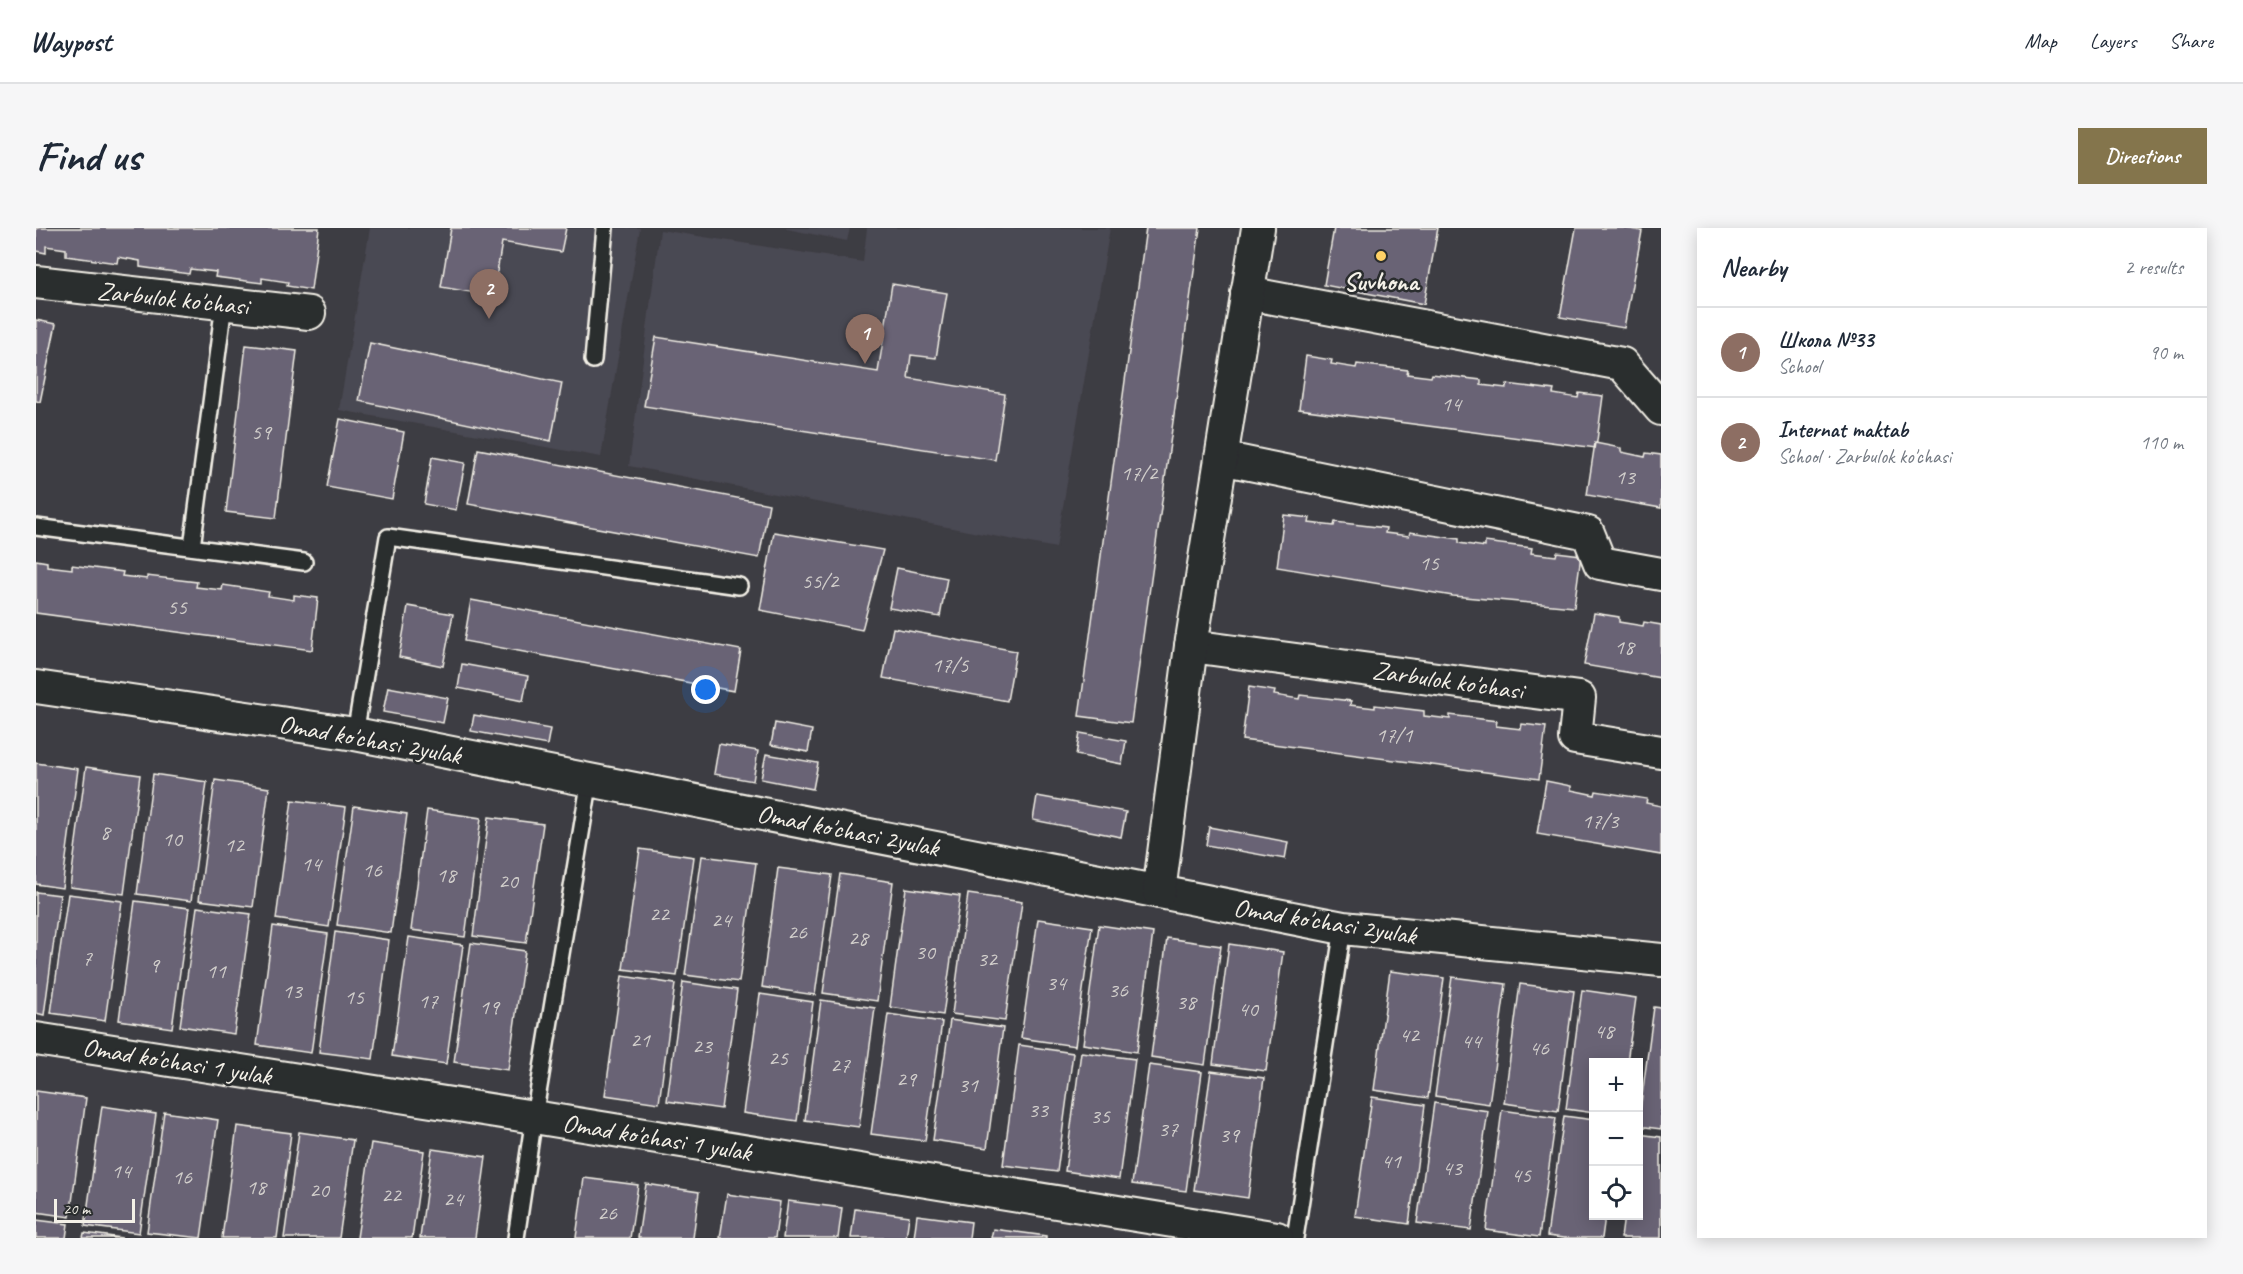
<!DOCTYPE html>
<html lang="en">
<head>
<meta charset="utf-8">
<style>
  body { margin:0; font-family:Caveat,sans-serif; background:#f6f6f7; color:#1f2937 }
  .controls { position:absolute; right:18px; bottom:18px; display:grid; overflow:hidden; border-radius:0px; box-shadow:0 3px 15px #0003 }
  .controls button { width:54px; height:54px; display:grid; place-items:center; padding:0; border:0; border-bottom:2px solid #e0e1e3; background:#fff; color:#1f2937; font:30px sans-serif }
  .scale { position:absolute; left:18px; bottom:15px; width:81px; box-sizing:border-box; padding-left:6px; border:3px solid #f4f1e8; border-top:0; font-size:16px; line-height:21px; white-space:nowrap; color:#f4f1e8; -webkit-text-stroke:4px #2a2d2e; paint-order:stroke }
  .you { position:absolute; left:670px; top:462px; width:21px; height:21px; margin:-15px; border:4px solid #fff; border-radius:50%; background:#1a73e8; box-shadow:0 0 0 9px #1a73e833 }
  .badge { display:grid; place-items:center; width:39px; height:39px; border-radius:50%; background:#84754c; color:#fff; font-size:20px; font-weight:700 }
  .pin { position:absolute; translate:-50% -50px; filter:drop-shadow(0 2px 3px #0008) }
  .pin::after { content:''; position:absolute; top:32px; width:21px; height:18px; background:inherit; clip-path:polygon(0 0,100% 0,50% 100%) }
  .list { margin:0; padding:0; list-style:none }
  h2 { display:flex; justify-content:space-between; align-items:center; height:78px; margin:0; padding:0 24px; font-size:26px }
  h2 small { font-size:20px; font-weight:400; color:#747a83 }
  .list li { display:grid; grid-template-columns:39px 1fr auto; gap:18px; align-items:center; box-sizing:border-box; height:90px; padding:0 24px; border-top:2px solid #e0e1e3 }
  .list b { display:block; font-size:22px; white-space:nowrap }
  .list p { margin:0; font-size:20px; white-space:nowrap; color:#747a83 }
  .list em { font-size:20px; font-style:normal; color:#747a83 }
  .icon { flex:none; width:33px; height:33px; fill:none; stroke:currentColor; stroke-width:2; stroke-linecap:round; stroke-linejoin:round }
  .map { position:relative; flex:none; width:1625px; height:1010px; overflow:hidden; border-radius:0px }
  header { display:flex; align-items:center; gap:36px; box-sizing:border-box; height:84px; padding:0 30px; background:#fff; border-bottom:2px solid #e0e1e3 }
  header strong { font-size:28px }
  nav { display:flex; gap:33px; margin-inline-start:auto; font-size:21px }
  .intro { display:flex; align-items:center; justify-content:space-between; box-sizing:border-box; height:144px; padding:0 36px }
  h1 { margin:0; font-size:42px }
  .button { padding:15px 27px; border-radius:0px; background:#84754c; color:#fff; font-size:21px; font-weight:700 }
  main { display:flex; gap:36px; padding:0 36px }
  aside { flex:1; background:#fff; border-radius:0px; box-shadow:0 3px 15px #0003 }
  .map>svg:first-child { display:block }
</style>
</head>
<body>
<header>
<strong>Waypost</strong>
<nav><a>Map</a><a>Layers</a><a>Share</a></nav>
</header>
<div class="intro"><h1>Find us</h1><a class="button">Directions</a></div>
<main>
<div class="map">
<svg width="1625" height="1010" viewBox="0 0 1625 1010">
  <rect width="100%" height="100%" fill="#3d3d43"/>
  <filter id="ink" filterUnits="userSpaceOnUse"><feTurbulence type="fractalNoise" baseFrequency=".0167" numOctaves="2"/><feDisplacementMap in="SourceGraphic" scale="12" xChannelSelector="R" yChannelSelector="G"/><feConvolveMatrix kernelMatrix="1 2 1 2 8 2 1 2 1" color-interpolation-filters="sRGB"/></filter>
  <g filter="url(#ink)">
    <g fill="#4a4852">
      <path d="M334,0H604L565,229L303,182Z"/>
      <path d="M746,0H814L811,13Z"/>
      <path d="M831,0H1074L1020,320L593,238L624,2L827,34Z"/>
    </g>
    <g fill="#696375" stroke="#f4f1e8" stroke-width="1.5">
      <path d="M0,0H283L275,62L251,58L252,54L226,50V55L179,49L180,44L154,41L153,46L104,39V33L82,29L81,35L30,28V21L10,18V25L0,23Z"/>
      <path d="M415,0H530L525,24L466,14L457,68L405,59Z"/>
      <path d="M1110,0H1164L1095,495L1043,488Z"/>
      <path d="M1298,0H1402L1388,76L1288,57Z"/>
      <path d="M1540,0H1588L1606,3L1588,100L1524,89Z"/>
      <path d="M856,56L911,65L900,130L875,127L872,150L969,166L959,232L608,178L620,109L842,144Z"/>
      <path d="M0,92L20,96L4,174L0,173Z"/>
      <path d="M334,115L526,155L515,213L323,173Z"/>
      <path d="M210,117L261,123L240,290L190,284Z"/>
      <path d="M1270,128L1296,132L1295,136L1320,140L1321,136L1372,142L1371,146L1395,149L1396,146L1445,152V157L1470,160L1471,156L1518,162L1517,166L1542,170L1543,165L1567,168L1560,220L1263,181Z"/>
      <path d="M304,191L368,204L356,271L291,259Z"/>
      <path d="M1559,215L1585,220V224L1609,229L1610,225L1625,227V280L1551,267Z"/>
      <path d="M442,221L733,276L723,330L432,276Z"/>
      <path d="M396,229L429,235L420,282L388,276Z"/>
      <path d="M1248,287L1274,290L1273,295L1298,298L1299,294L1350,300L1349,305L1373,308L1374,304L1423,311V315L1449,319V314L1496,320L1495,325L1520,328L1521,324L1545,327L1538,379L1417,368L1241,339Z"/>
      <path d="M738,304L847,322L826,402L724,382Z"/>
      <path d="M0,332L11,334V338L36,341V337L87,344L86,348L111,351V348L161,354L160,359L186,362L187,357L233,364L232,368L258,372V367L282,370L276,422L0,385Z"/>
      <path d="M861,340L911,350L904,389L853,380Z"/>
      <path d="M435,372L705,422L698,463L428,413Z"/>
      <path d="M372,378L417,386L407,438L363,429Z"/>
      <path d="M1558,385L1583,389V394L1607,398L1608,394L1625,397V450L1548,437Z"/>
      <path d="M857,400L980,423L971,473L847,450Z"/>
      <path d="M426,436L492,448L487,473L422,460Z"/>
      <path d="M352,459L412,470L407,495L347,484Z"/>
      <path d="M1213,459L1239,463L1238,467L1263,471L1264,467L1315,473L1314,477L1339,480V477L1388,483V488L1414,491V487L1461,493L1460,498L1485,501L1486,496L1510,499L1503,551L1206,512Z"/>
      <path d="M438,487L514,501L511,517L435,503Z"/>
      <path d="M739,495L776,502L772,524L735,517Z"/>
      <path d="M1044,505L1090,513L1086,536L1040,527Z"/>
      <path d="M683,516L722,523L717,553L678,546Z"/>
      <path d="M730,526L782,535L777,561L725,551Z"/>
      <path d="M0,535L42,541L26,660L0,656Z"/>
      <path d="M50,539L104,547L88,666L34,659Z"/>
      <path d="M117,546L171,554L155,673L101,666Z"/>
      <path d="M179,552L233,560L217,679L163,672Z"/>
      <path d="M1510,553L1535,558V562L1559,567L1560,563L1611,571L1610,575L1625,578V627L1501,606Z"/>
      <path d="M1001,568L1090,584L1085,609L997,592Z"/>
      <path d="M256,572L310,579L293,699L240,691Z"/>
      <path d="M318,578L371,586L355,705L301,697Z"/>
      <path d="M391,582L445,590L429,709L375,702Z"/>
      <path d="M453,589L507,596L490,715L437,708Z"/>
      <path d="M1173,599L1252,614L1249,631L1170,617Z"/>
      <path d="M604,621L658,629L641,748L587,741Z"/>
      <path d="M666,628L720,635L703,754L649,747Z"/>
      <path d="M742,640L796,647L779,767L726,759Z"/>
      <path d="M804,646L857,654L841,773L787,765Z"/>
      <path d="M870,660L924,668L907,787L854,779Z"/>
      <path d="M0,664L24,667L8,787L0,785Z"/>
      <path d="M32,666L86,673L69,793L15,785Z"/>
      <path d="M932,666L986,674L969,793L916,786Z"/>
      <path d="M99,673L153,680L136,800L83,792Z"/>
      <path d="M161,679L215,686L198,806L144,798Z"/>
      <path d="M1002,691L1056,699L1039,818L985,810Z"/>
      <path d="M1063,697L1117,705L1101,824L1047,816Z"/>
      <path d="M237,698L292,706L275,825L221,817Z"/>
      <path d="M299,704L353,712L337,831L283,824Z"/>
      <path d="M373,709L427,717L410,836L356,828Z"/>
      <path d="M1131,710L1185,718L1169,837L1115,829Z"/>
      <path d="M435,715L489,723L472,842L418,834Z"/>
      <path d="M1193,716L1247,724L1230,843L1177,836Z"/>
      <path d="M1354,743L1408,750L1392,870L1338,862Z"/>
      <path d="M586,748L639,756L623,875L569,867Z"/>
      <path d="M1416,749L1470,756L1453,876L1399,868Z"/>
      <path d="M647,754L701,762L685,881L631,873Z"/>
      <path d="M1484,756L1538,763L1522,883L1468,875Z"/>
      <path d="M1546,762L1600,770L1591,834H1558V885L1530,881Z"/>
      <path d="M724,766L777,774L761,893L707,885Z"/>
      <path d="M785,772L839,780L823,899L769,892Z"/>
      <path d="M1618,779L1625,780V901L1602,898Z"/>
      <path d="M852,786L906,794L889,913L835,906Z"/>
      <path d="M914,792L967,800L951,920L897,912Z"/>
      <path d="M983,817L1037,825L1021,944L967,937Z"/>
      <path d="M1045,824L1099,831L1083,951L1029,943Z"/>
      <path d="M1113,837L1166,844L1150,963L1096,956Z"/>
      <path d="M1175,843L1228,850L1212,970L1158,962Z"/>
      <path d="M0,863L50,870L34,989L0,984Z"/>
      <path d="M1336,869L1389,877L1373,996L1319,988Z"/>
      <path d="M1398,875L1452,883L1435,1002L1381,995Z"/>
      <path d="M66,878L120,886L103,1005L49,998Z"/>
      <path d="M1466,882L1520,890L1503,1009L1450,1002Z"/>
      <path d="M128,884L182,892L165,1010L111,1004Z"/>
      <path d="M1528,888L1558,892V988H1569L1566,1010H1528L1511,1008Z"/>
      <path d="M201,898L255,905L241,1010H186Z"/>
      <path d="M263,904L317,912L303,1010H248Z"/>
      <path d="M1602,906L1625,909V1010H1585L1588,988H1602Z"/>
      <path d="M335,915L388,923L376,1010H321Z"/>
      <path d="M396,921L450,929L439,1010H384Z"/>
      <path d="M548,950L602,957L594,1010H540Z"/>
      <path d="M610,956L663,964L657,1010H602Z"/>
      <path d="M691,966L744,974L739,1010H684Z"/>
      <path d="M752,973L806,980L802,1010H747Z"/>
      <path d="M819,981L873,988L870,1010H815Z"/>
      <path d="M881,987L935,994L933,1010H878Z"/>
      <path d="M0,992L32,996L30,1010H0Z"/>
      <path d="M957,1001L1010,1008V1010H955Z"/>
      <path d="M48,1005L86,1010H47Z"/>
    </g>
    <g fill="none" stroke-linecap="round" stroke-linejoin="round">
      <defs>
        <g id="service">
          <path d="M557,132L569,0"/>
          <path d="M0,299L268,334"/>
          <path d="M156,319L188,76"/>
          <path d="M319,506L352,309L703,358"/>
          <path d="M480,1010L498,889L554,551"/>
          <path d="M1259,1010L1307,700"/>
        </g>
        <g id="minor">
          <path d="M0,54L273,85"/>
          <path d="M1211,65L1586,136L1625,181"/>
          <path d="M1185,230L1552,305L1564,335L1625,346"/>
          <path d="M1155,418L1543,470L1539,510L1625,524"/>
          <path d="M0,459L319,506L1307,700L1625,732"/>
          <path d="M1123,664L1155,418L1222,0"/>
          <path d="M0,811L498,889L1241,1010"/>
        </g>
      </defs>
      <use href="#service" stroke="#f4f1e8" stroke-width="20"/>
      <use href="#minor" stroke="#f4f1e8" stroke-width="36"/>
      <use href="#service" stroke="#2a2d2e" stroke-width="15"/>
      <use href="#minor" stroke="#2a2d2e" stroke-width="32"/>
    </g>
  </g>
  <circle fill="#ffd166" stroke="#2a2d2e" stroke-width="2" cx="1345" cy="28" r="6"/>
  <g text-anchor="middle" stroke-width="5" stroke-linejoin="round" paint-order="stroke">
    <g font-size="22" fill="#d1cecb">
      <text x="1415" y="183">14</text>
      <text x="225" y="211">59</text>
      <text x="1103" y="252">17/2</text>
      <text x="1589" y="256">13</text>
      <text x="1393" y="342">15</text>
      <text x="784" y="360">55/2</text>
      <text x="141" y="386">55</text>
      <text x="1588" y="426">18</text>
      <text x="914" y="444">17/5</text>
      <text x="1358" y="514">17/1</text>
      <text x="1564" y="600">17/3</text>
      <text x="69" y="611">8</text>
      <text x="136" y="618">10</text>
      <text x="198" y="624">12</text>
      <text x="275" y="643">14</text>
      <text x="336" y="649">16</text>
      <text x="410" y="654">18</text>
      <text x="472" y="660">20</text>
      <text x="623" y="693">22</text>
      <text x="685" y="699">24</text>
      <text x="761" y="711">26</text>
      <text x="822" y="717">28</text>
      <text x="889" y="731">30</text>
      <text x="51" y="737">7</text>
      <text x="951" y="738">32</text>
      <text x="118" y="744">9</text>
      <text x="180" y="750">11</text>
      <text x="1020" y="762">34</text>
      <text x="1082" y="769">36</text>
      <text x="256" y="770">13</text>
      <text x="318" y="776">15</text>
      <text x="392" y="780">17</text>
      <text x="1150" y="781">38</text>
      <text x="453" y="786">19</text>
      <text x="1212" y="788">40</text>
      <text x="1568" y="810">48</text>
      <text x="1373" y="814">42</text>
      <text x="604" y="819">21</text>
      <text x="1435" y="820">44</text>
      <text x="666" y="825">23</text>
      <text x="1503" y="827">46</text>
      <text x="742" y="837">25</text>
      <text x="804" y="844">27</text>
      <text x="870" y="858">29</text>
      <text x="932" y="864">31</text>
      <text x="1002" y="889">33</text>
      <text x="1064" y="895">35</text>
      <text x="1132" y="908">37</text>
      <text x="1193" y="914">39</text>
      <text x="1355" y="940">41</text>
      <text x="1416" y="947">43</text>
      <text x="85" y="950">14</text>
      <text x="1485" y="954">45</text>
      <text x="146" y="956">16</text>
      <text x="220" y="966">18</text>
      <text x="283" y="969">20</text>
      <text x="355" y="974">22</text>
      <text x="417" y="978">24</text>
      <text x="571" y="992">26</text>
    </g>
    <g font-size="26" font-weight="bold" fill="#f4f1e8" stroke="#2a2d2e">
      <text x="1345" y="62">Suvhona</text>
    </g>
    <g font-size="26" fill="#f4f1e8" stroke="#2a2d2e">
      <text transform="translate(137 70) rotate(6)" y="9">Zarbulok ko'chasi</text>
      <text transform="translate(1412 452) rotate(8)" y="9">Zarbulok ko'chasi</text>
      <text transform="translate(334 511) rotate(10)" y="9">Omad ko'chasi 2yulak</text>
      <text transform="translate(812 602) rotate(11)" y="9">Omad ko'chasi 2yulak</text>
      <text transform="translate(1289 693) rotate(9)" y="9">Omad ko'chasi 2yulak</text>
      <text transform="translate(141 833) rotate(9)" y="9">Omad ko'chasi 1 yulak</text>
      <text transform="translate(621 909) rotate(9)" y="9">Omad ko'chasi 1 yulak</text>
    </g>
  </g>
</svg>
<div class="controls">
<button>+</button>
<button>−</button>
<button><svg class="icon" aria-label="locate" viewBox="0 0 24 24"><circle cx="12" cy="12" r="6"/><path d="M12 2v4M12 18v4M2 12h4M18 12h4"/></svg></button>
</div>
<div class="scale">20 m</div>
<div class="you"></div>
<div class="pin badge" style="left:829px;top:136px;background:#8d6e63">1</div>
<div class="pin badge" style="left:453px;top:91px;background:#8d6e63">2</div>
</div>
<aside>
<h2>Nearby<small>2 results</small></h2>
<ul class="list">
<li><span class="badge" style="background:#8d6e63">1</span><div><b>Школа №33</b><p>School</p></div><em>90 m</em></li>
<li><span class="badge" style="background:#8d6e63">2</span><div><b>Internat maktab</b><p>School · Zarbulok ko'chasi</p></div><em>110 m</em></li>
</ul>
</aside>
</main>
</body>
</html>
